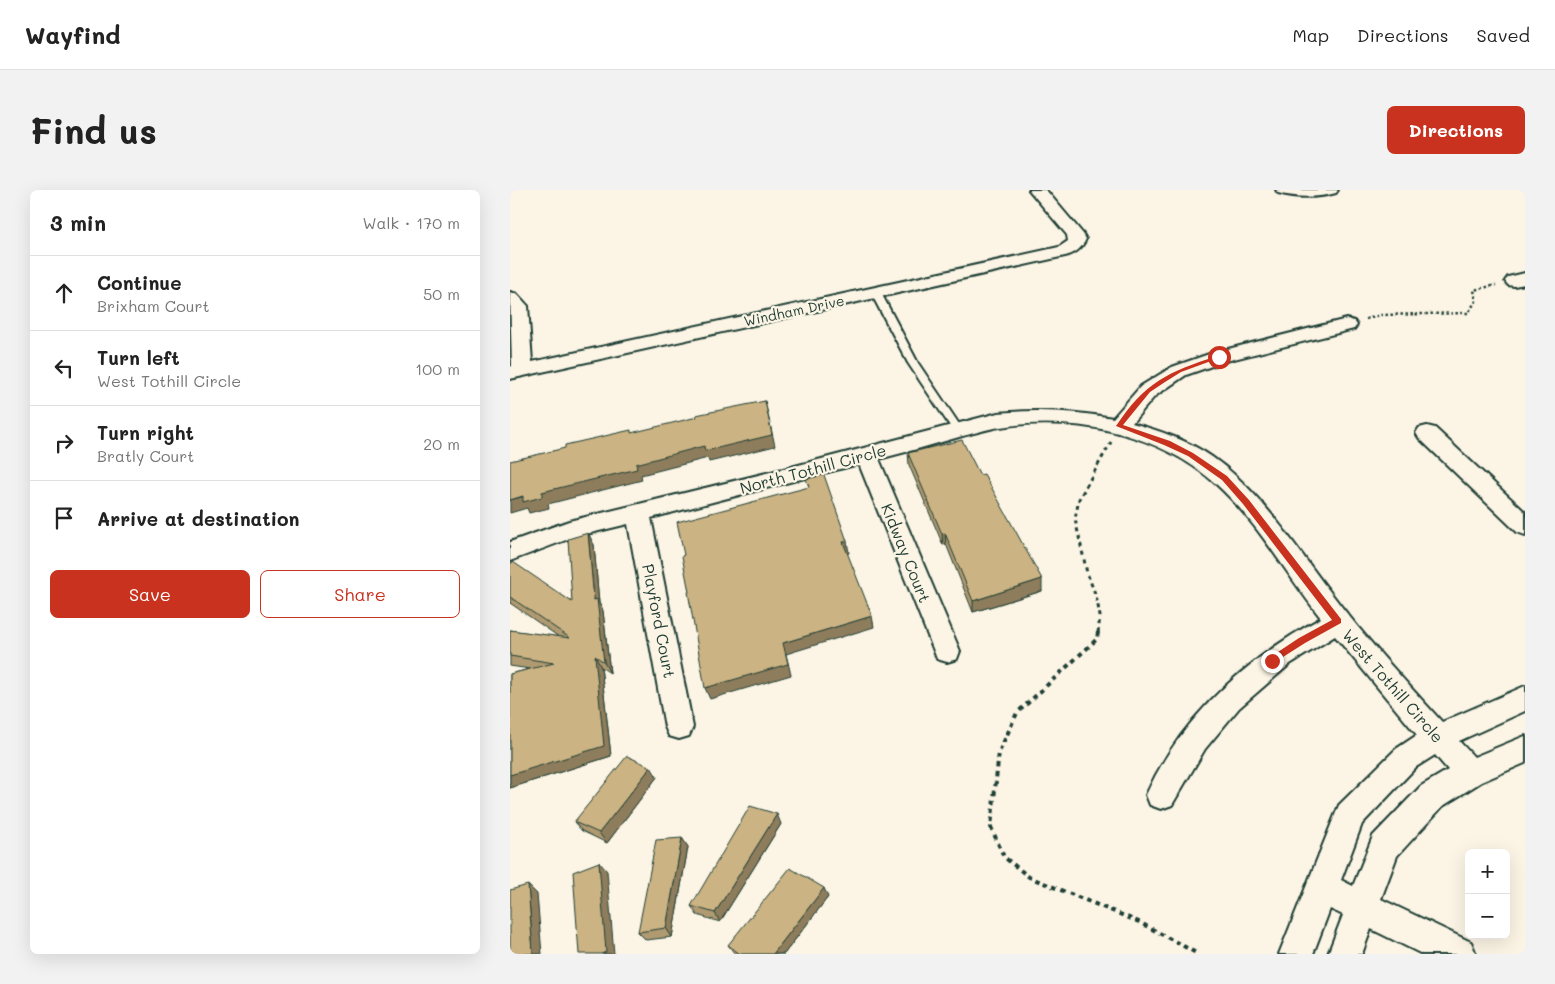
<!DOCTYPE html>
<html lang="en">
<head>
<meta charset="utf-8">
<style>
  body { margin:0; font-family:Mali,sans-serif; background:#f2f2f2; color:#222 }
  .controls { position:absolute; right:15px; bottom:15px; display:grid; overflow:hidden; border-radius:8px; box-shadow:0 5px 20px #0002 }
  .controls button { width:45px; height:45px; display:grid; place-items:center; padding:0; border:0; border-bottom:1px solid #e0e0e0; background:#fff; color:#222; font:25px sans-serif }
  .stop { position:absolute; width:15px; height:15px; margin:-11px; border:4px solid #c8321e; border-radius:50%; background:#fff }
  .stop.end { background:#c8321e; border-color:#fff; box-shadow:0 1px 5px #0008 }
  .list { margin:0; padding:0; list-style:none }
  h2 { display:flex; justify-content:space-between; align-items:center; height:65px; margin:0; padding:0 20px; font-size:21px }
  h2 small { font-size:16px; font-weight:400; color:#767676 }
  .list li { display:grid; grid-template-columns:32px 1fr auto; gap:15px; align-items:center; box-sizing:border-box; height:75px; padding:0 20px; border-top:1px solid #e0e0e0 }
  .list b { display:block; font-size:19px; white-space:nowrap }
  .list p { margin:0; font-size:16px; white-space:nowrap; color:#767676 }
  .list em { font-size:16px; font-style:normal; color:#767676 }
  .actions { display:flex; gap:10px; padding:15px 20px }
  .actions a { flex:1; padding:11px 0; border:1px solid #c8321e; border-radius:8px; text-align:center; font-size:18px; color:#c8321e }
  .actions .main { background:#c8321e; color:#fff }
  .icon { flex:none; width:28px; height:28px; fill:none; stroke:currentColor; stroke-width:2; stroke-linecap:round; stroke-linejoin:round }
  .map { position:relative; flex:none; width:1015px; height:764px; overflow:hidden; border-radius:8px }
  header { display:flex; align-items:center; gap:30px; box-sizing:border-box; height:70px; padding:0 25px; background:#fff; border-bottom:1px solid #e0e0e0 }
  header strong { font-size:24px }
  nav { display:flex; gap:28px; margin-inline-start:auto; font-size:18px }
  .intro { display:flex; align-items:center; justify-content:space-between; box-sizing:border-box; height:120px; padding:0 30px }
  h1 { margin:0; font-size:35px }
  .button { padding:12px 22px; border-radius:8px; background:#c8321e; color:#fff; font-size:18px; font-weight:700 }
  main { display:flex; gap:30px; padding:0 30px }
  aside { flex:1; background:#fff; border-radius:8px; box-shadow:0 5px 20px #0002 }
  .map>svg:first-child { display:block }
</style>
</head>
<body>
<header>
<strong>Wayfind</strong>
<nav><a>Map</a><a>Directions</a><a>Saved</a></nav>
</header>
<div class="intro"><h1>Find us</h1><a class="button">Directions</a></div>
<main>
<aside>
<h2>3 min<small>Walk · 170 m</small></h2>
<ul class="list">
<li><svg class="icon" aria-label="ahead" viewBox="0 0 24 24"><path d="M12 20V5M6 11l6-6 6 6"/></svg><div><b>Continue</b><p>Brixham Court</p></div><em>50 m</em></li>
<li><svg class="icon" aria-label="left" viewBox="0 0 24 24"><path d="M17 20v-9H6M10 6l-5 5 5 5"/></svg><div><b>Turn left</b><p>West Tothill Circle</p></div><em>100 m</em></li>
<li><svg class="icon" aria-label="right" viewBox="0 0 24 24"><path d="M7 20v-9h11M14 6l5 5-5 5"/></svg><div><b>Turn right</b><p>Bratly Court</p></div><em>20 m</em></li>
<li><svg class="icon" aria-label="arrive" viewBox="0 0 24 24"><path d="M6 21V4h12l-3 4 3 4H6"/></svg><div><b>Arrive at destination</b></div></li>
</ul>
<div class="actions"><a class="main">Save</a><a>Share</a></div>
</aside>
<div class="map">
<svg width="1015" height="764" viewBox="0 0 1015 764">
  <rect width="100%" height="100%" fill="#fcf5e5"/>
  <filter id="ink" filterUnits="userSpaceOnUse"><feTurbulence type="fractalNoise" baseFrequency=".02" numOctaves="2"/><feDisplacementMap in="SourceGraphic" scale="10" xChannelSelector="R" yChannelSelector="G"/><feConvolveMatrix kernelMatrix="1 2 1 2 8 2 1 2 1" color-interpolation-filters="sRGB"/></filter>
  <g filter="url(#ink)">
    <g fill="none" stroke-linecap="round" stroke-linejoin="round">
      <defs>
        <path id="lane" d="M366,100L371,103L408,173L453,240L452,242H444L398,173L361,103Z"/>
        <g id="street">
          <path d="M519,0H536L573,44L576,49C572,58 565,64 555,66L0,189V177L2,176L0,102L7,104L18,116L22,172L549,57L558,51L557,45Z"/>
          <path d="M766,0H828L826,3C807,8 787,8 768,3Z"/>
          <path d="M1015,83V94L1004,96L998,95L995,91L998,87Z"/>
          <path d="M837,129L844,131L847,135L844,139L716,171L676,185L645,206L622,233C650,241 678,250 702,267C751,301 785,357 821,403C855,448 894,490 932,532L1015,496V521L949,551L964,567L1015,546V573L971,592L933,616L887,666L871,709L961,752L966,764H912L861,739L852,764H818L833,725L820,719L803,764H769L829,615L886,559L907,545L825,446L780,474L729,518L695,559L662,615L651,619L640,615L636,605C671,527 737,469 811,428C776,384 748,332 706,294C650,243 563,225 490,237C476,239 462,244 449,247C422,255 396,262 369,269L450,461L447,469L437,472L427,469L424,461L349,274L141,328L183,537L179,546L169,549L159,546L155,537L118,334L64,347L0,371V352L59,331L277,278L488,223C527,219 564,221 603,228L631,196L662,177L702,163ZM925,565L938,580L911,596L863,646L843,696L831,690L852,634L906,577Z"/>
          <path d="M917,236L925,238L1015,322V345L1007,342L909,248L906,243L909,238Z"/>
        </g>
      </defs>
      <use href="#lane" stroke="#1f3d34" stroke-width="4"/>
      <use href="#street" stroke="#1f3d34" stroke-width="4"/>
      <path stroke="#1f3d34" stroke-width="2.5" stroke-dasharray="2.5 2.5" stroke-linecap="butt" d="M856,129L871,125L958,123L966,111L964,100L986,95"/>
      <path stroke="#1f3d34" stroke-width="3" stroke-dasharray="4 4" stroke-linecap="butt" d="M588,443L590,426L586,406L577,383L565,329L569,309L601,252"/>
      <path stroke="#1f3d34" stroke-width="4" stroke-dasharray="4.5 4.5" stroke-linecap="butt" d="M588,442L587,449L507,523L489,562L481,637L494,667L519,687L629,732L688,764"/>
      <use href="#lane" fill="#fcf5e5" fill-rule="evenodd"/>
      <use href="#street" fill="#fcf5e5" fill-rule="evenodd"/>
    </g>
    <g fill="#af9a71" stroke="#1f3d34">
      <path d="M398,263L470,285L532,401L463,422L436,354L433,355L399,275Z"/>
      <path d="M78,343L84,355L89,413L93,421L100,483L91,477L101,566L0,598V484L20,479L0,476V440L49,447L0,413V374L62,412Z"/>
      <path d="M147,587L97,653L72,641L64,632Z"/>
      <path d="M271,634L210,732L187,725L181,716Z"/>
      <path d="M172,648L178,657L162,747L136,750L128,742Z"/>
      <path d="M318,707L274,764H225L218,755Z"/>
    </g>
    <g fill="#8e7d5c" stroke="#1f3d34">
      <path d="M255,211L265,256L199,272L198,268L131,285L132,290L38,314L39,318L19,323L17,318L0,323V310L32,302L126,274Z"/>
      <path d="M78,343L84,355L89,413L93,421L100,483L94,472L84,410Z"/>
      <path d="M435,343L436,354L433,355L432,344Z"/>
      <path d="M337,351L339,363L336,364L333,352Z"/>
      <path d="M532,389V401L463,422V411Z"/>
      <path d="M362,426L364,437L276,464L281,485L200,509L195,498L273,453Z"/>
      <path d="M85,466L91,477L101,566L0,598V585Z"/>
      <path d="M141,577L147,587L97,653L89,643Z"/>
      <path d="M267,624L271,634L210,732L205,723Z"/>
      <path d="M172,648L178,657L162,747L156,738Z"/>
      <path d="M89,672L97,681L104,764H91Z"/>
      <path d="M18,695L27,704L32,764H23Z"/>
      <path d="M314,698L318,707L274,764H263Z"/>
    </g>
    <g fill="#cbb383" stroke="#1f3d34">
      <path d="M255,211L262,245L195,261L194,256L126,274L127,279L32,302V307L13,312V306L0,310V271L55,258V255L121,240V243L187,227L186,225Z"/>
      <path d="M452,250L470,285L474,284L532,389L463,411L435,343L432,344L398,263Z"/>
      <path d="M314,285L337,351L333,352L362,426L273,453L278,474L195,498L178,402H179L172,366L174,365L167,332L299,297L296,289Z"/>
      <path d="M78,343L84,410L87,409L94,472L85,466L94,556L0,585V484L44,473L0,466V440L60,448L0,407V374L3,372L62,412L58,349Z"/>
      <path d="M117,566L141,577L89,643L64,632Z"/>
      <path d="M240,616L267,624L205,723L181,716Z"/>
      <path d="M172,648L156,738L128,742L146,650Z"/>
      <path d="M89,672L96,762L91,764H69L63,682Z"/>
      <path d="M280,678L314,698L263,764H230L218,755Z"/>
      <path d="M18,695L23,764H0V700Z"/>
    </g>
  </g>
  <path fill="#c8321e" d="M707,166L712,167L671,182L655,192L640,202L613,235L660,251L683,263L717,286L739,310L831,429V433L795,453L762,474L759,473V468L789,448L822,430L733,314L712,290L678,266L654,255L606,236C635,192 658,182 707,166Z"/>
  <g text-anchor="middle" stroke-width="4.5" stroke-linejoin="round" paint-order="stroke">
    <g font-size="14" fill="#1f3d34" stroke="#fcf5e5">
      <text transform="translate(284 121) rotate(-12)" y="5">Windham Drive</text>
    </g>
    <g font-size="16" fill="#1f3d34" stroke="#fcf5e5">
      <text transform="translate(303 279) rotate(-15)" y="6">North Tothill Circle</text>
      <text transform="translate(396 363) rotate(68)" y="6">Kidway Court</text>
      <text transform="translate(149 431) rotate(79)" y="6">Playford Court</text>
      <text transform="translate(883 496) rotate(49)" y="6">West Tothill Circle</text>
    </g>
  </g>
</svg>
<div class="controls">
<button>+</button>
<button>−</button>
</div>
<div class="stop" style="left:709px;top:167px"></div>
<div class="stop end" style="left:762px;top:471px"></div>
</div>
</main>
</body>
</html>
